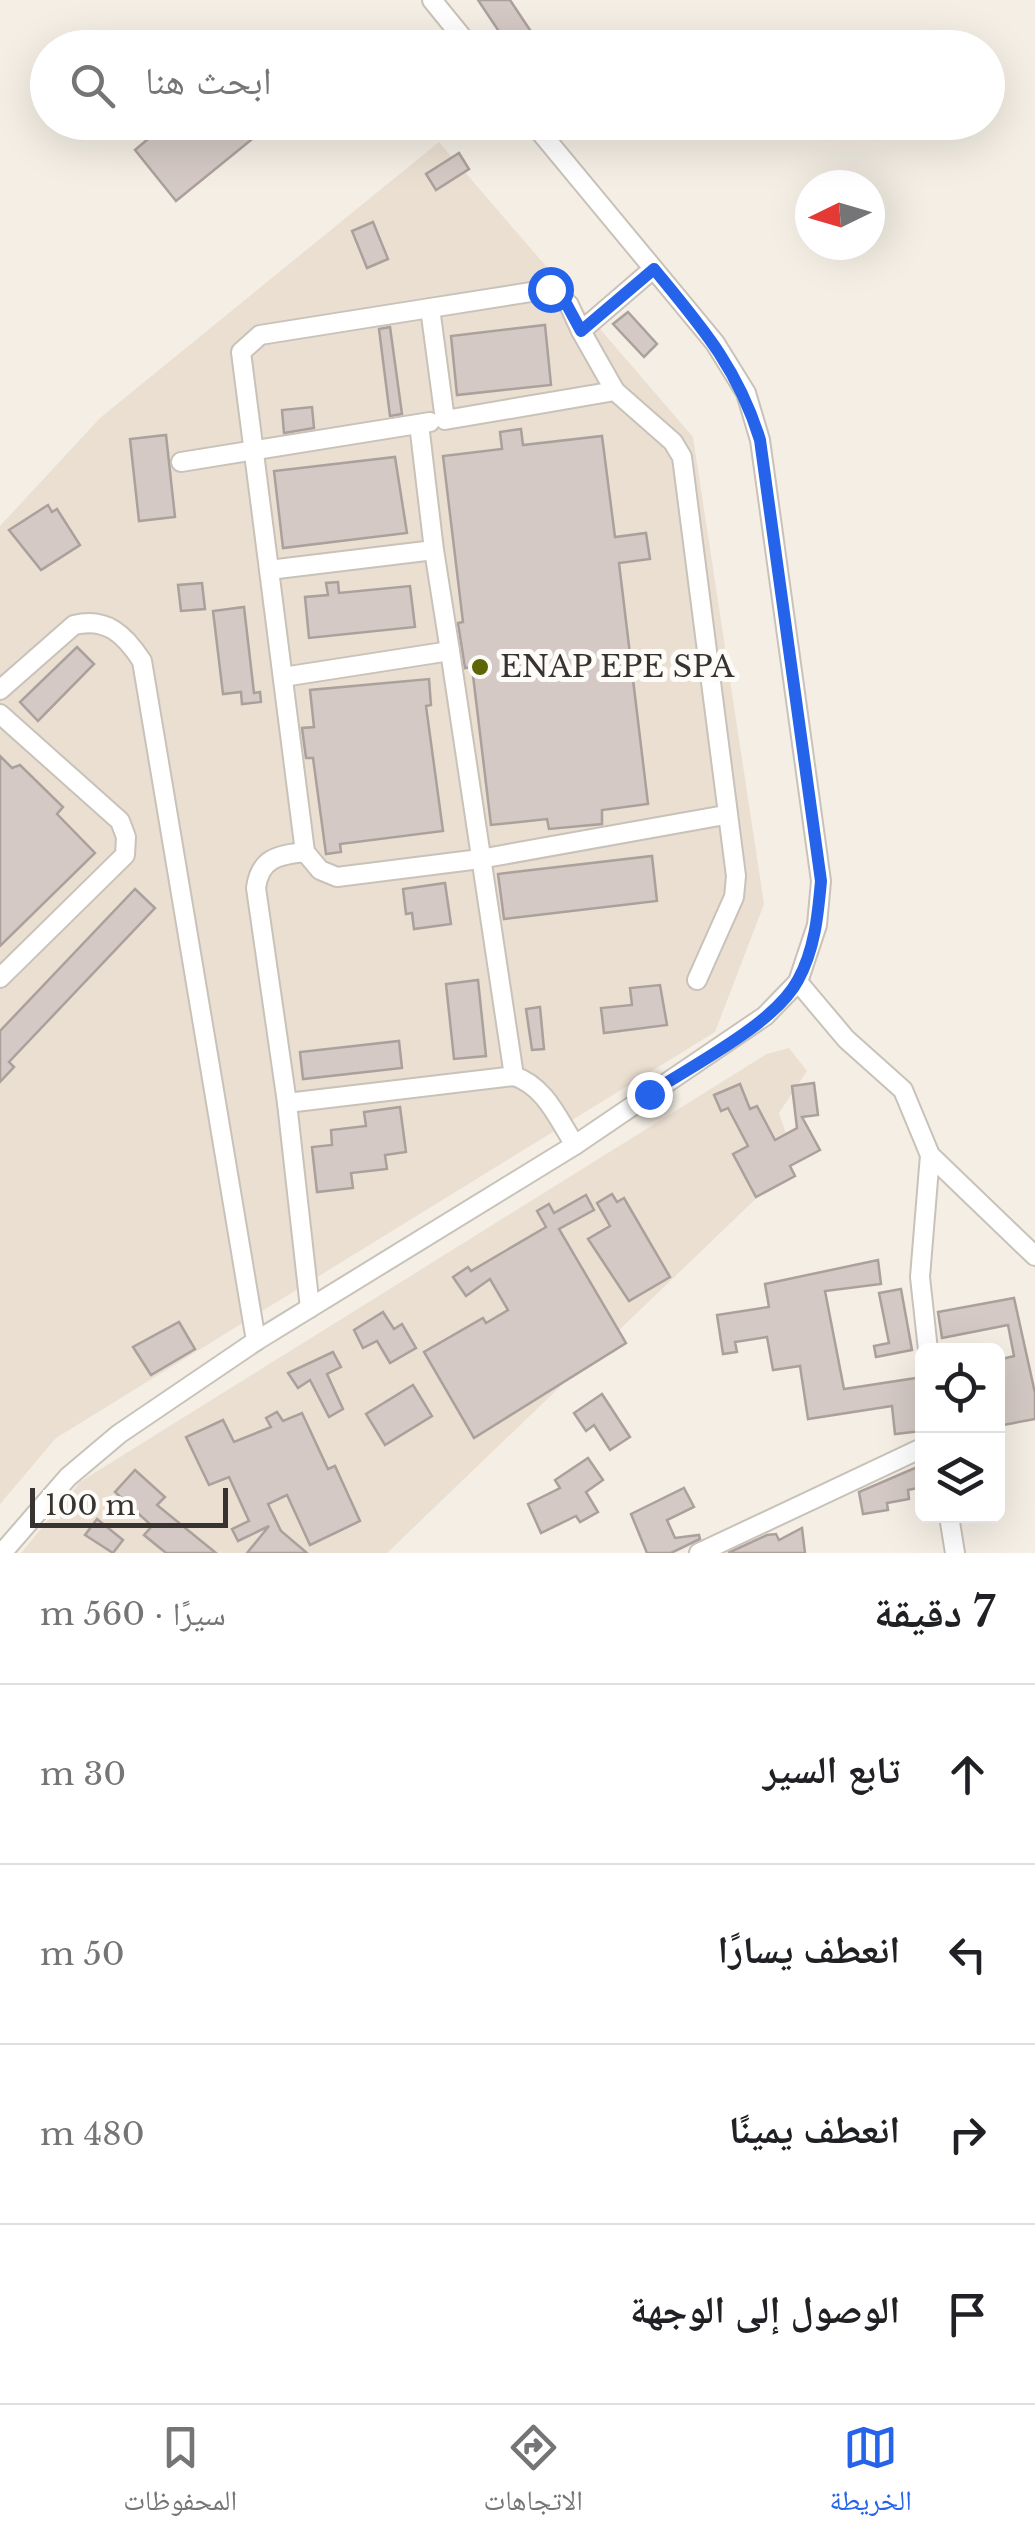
<!DOCTYPE html>
<html lang="ar">
<head>
<meta charset="utf-8">
<style>
  body { margin:0; font-family:"Libre Baskerville","Noto Naskh Arabic",serif; background:#f6f6f6; color:#202124; direction:rtl }
  .controls { position:absolute; right:30px; bottom:30px; display:grid; overflow:hidden; border-radius:15px; box-shadow:0 10px 40px #0002 }
  .controls button { width:90px; height:90px; display:grid; place-items:center; padding:0; border:0; border-bottom:2px solid #e0e0e0; background:#fff; color:#202124; font:50px sans-serif }
  .compass { position:absolute; left:795px; top:170px; width:90px; height:90px; border-radius:50%; background:#fff; box-shadow:0 10px 40px #0002; rotate:265deg }
  .scale { position:absolute; left:30px; bottom:25px; width:198px; box-sizing:border-box; padding-left:10px; border:5px solid #363330; border-top:0; font-size:28px; line-height:35px; white-space:nowrap; color:#363330; -webkit-text-stroke:8px #fefcf8; paint-order:stroke }
  .stop { position:absolute; width:30px; height:30px; margin:-22px; border:8px solid #2563eb; border-radius:50%; background:#fff }
  .stop.end { background:#2563eb; border-color:#fff; box-shadow:0 2px 10px #0008 }
  .list { margin:0; padding:0; list-style:none }
  h2 { display:flex; justify-content:space-between; align-items:center; height:130px; margin:0; padding:0 40px; font-size:42px }
  h2 small { font-size:32px; font-weight:400; color:#757577 }
  .list li { display:grid; grid-template-columns:65px 1fr auto; gap:30px; align-items:center; box-sizing:border-box; height:180px; padding:0 40px; border-top:2px solid #e0e0e0 }
  .list b { display:block; font-size:38px; white-space:nowrap }
  .list em { font-size:32px; font-style:normal; color:#757577 }
  .icon { flex:none; width:55px; height:55px; fill:none; stroke:currentColor; stroke-width:2; stroke-linecap:round; stroke-linejoin:round }
  .map { position:relative; flex:none; width:1035px; height:1553px; overflow:hidden; direction:ltr }
  .search { position:absolute; background:#fff; box-shadow:0 10px 40px #0002; left:30px; right:30px; top:30px; height:110px; display:flex; align-items:center; gap:25px; box-sizing:border-box; padding:0 35px; border-radius:55px; color:#757577; font-size:38px }
  .sheet { height:850px; background:#fff }
  nav { display:flex; justify-content:space-around; align-items:center; box-sizing:border-box; height:140px; border-top:2px solid #e0e0e0; background:#fff; font-size:28px; color:#757577 }
  nav a { display:grid; justify-items:center; gap:5px }
  nav .on { color:#2563eb }
  .map>svg:first-child { display:block }
</style>
</head>
<body>
<div class="map">
<svg width="1035" height="1553" viewBox="0 0 1035 1553">
  <rect width="100%" height="100%" fill="#f4eee4"/>
  <g fill="#eadfd1">
    <path d="M439,142L693,437L764,904L715,1032L56,1438L0,1504V526L100,418Z"/>
    <path d="M789,1048L807,1071L779,1113L795,1161L387,1553H21L80,1482L767,1054Z"/>
  </g>
  <g fill="#d4c9c4" stroke="#aba19c" stroke-width="2.5">
    <path d="M478,0H510L542,48H510Z"/>
    <path d="M168,122H273L176,201L135,150Z"/>
    <path d="M459,153L469,169L436,190L426,174Z"/>
    <path d="M373,222L388,259L367,268L352,231Z"/>
    <path d="M628,312L657,344L644,357L613,324Z"/>
    <path d="M545,325L551,385L457,395L451,336Z"/>
    <path d="M390,327L402,414L390,416L379,329Z"/>
    <path d="M312,407L314,428L284,433L282,410Z"/>
    <path d="M521,429L523,445L602,436L615,537L646,533L650,559L619,563L648,804L602,810V824L549,829L547,819L491,825L472,667L465,668L458,623L463,622L443,456L502,449L500,432Z"/>
    <path d="M166,435L175,517L139,521L130,439Z"/>
    <path d="M395,457L407,533L283,548L274,471Z"/>
    <path d="M48,505L52,512L57,509L80,545L41,570L9,530Z"/>
    <path d="M338,582L339,593L410,586L415,627L309,638L305,597L328,595L326,583Z"/>
    <path d="M202,583L205,609L181,611L178,585Z"/>
    <path d="M244,607L254,693L260,692L261,702L242,704L241,692L223,694L213,611Z"/>
    <path d="M77,647L94,664L38,721L20,702Z"/>
    <path d="M429,679L431,705L426,706L443,831L340,844L341,852L326,854L313,758H306L302,728L314,727L310,690Z"/>
    <path d="M0,756L12,768L20,765L63,807L57,814L95,853L0,946Z"/>
    <path d="M652,856L657,901L504,919L498,874Z"/>
    <path d="M445,883L451,924L414,929L412,913L406,914L403,889Z"/>
    <path d="M135,889L155,908L9,1062L14,1067L0,1082V1031Z"/>
    <path d="M478,980L486,1056L454,1059L446,984Z"/>
    <path d="M660,985L667,1025L604,1033L601,1008L632,1005L630,988Z"/>
    <path d="M540,1007L544,1049L532,1050L526,1009Z"/>
    <path d="M399,1041L402,1068L303,1079L300,1052Z"/>
    <path d="M814,1083L818,1115L802,1117L820,1150L790,1166L795,1176L756,1197L733,1154L748,1146L728,1108L721,1111L714,1095L740,1084L750,1109L757,1106L775,1140L797,1128L792,1086Z"/>
    <path d="M400,1107L406,1152L385,1155L387,1169L351,1173L353,1188L317,1192L312,1147L332,1145L331,1130L366,1126L364,1112Z"/>
    <path d="M612,1194L617,1202L624,1198L670,1277L629,1301L588,1239L610,1226L597,1203Z"/>
    <path d="M586,1195L594,1210L559,1229L626,1343L474,1438L424,1352L483,1318L486,1323L508,1310L490,1279L466,1296L453,1277L468,1267L471,1271L546,1227L537,1211L549,1204L554,1213Z"/>
    <path d="M878,1260L881,1284L825,1291L844,1389L916,1378L922,1431L895,1434L892,1406L808,1419L800,1366L773,1370L767,1337L735,1342L737,1352L723,1354L717,1315L769,1307L765,1284Z"/>
    <path d="M901,1289L912,1350L876,1357L874,1346L889,1343L879,1293Z"/>
    <path d="M1014,1298L1035,1393V1419L998,1426V1360L1014,1356L1008,1325L942,1338L938,1312Z"/>
    <path d="M383,1312L394,1329L402,1324L416,1348L390,1363L377,1341L363,1348L354,1330Z"/>
    <path d="M179,1322L195,1349L151,1375L133,1347Z"/>
    <path d="M333,1352L341,1367L327,1374L343,1409L329,1417L310,1380L298,1388L288,1373Z"/>
    <path d="M413,1385L432,1416L385,1445L366,1414Z"/>
    <path d="M602,1394L630,1437L610,1450L594,1425L586,1431L574,1413Z"/>
    <path d="M277,1412L283,1421L302,1413L328,1469L335,1466L360,1521L310,1545L287,1495L268,1504L281,1531L307,1553H247L269,1526L238,1541L232,1529L249,1521L229,1477L209,1485L186,1437L223,1420L234,1442L271,1427L266,1418Z"/>
    <path d="M588,1458L603,1480L586,1492L598,1512L580,1522L576,1516L541,1533L528,1504L560,1488L555,1480Z"/>
    <path d="M922,1465V1487L908,1490L909,1499L887,1503L888,1510L863,1514L859,1492Z"/>
    <path d="M135,1470L165,1497L157,1505L216,1553H166L144,1535L152,1526L115,1492Z"/>
    <path d="M684,1488L694,1507L667,1520L675,1538L699,1535L700,1539L671,1553H647L631,1514Z"/>
    <path d="M97,1519L123,1540L113,1553L85,1535Z"/>
    <path d="M802,1528L805,1553H728L767,1535L776,1534L779,1540Z"/>
  </g>
  <g fill="none" stroke-linecap="round" stroke-linejoin="round">
    <defs>
      <g id="minor">
        <path d="M432,0L471,48"/>
        <path d="M653,269L581,331L569,305L550,289L430,308L445,420L615,391L673,442L682,457L736,876L734,897L697,980"/>
        <path d="M581,331L615,391"/>
        <path d="M419,424L434,550L269,570L241,352L260,335L430,308"/>
        <path d="M181,462L430,422"/>
        <path d="M434,550L450,651"/>
        <path d="M269,570L305,852L320,870L337,877L480,859L725,815"/>
        <path d="M283,677L450,651L514,1076C545,1086 558,1119 575,1145"/>
        <path d="M0,690L74,625C107,617 125,635 142,661L256,1341"/>
        <path d="M0,714L120,821L126,837L125,855L0,978"/>
        <path d="M305,852C278,855 260,858 256,888L287,1103L310,1308"/>
        <path d="M798,982L846,1039L903,1090L930,1155L1035,1256"/>
        <path d="M287,1103L514,1076"/>
        <path d="M928,1350L920,1277L930,1155"/>
        <path d="M949,1516L955,1553"/>
        <path d="M2,1553L68,1477L119,1434L256,1341L575,1145L765,1016L798,982L817,925L821,881L760,440L746,393L715,343L532,122"/>
        <path d="M699,1553L922,1448"/>
      </g>
    </defs>
    <use href="#minor" stroke="#c8c2b9" stroke-width="22"/>
    <use href="#minor" stroke="#fff" stroke-width="18"/>
  </g>
  <g fill="none" stroke-linecap="round" stroke-linejoin="round">
    <path stroke="#2563eb" stroke-width="12" d="M550,289L561,294L581,331L654,269C701,326 738,368 760,440L821,881C818,914 815,949 798,980C775,1024 691,1066 649,1094"/>
  </g>
  <circle fill="#5d6506" stroke="#fefcf8" stroke-width="4" cx="480" cy="667" r="10"/>
  <g text-anchor="middle" stroke-width="10" stroke-linejoin="round" paint-order="stroke">
    <g font-size="30" fill="#363330" stroke="#fefcf8" text-anchor="start">
      <text x="500" y="677">ENAP EPE SPA</text>
    </g>
  </g>
</svg>
<div class="controls">
<button><svg class="icon" aria-label="locate" viewBox="0 0 24 24"><circle cx="12" cy="12" r="6"/><path d="M12 2v4M12 18v4M2 12h4M18 12h4"/></svg></button>
<button><svg class="icon" aria-label="layers" viewBox="0 0 24 24"><path d="M12 4l9 5-9 5-9-5zM3 14l9 5 9-5"/></svg></button>
</div>
<svg class="compass" viewBox="-18 -18 36 36"><path d="M0-13l5 13h-10z" fill="#e53935"/><path d="M0 13l5-13h-10z" fill="#757577"/></svg>
<div class="scale">100 m</div>
<div class="stop" style="left:550px;top:289px"></div>
<div class="stop end" style="left:649px;top:1094px"></div>
<div class="search"><svg class="icon" aria-label="search" viewBox="0 0 24 24"><circle cx="10" cy="10" r="6"/><path d="M15 15l6 6"/></svg>ابحث هنا</div>
</div>
<section class="sheet">
<h2>7 دقيقة<small>سيرًا · 560 m</small></h2>
<ul class="list">
<li><svg class="icon" aria-label="ahead" viewBox="0 0 24 24"><path d="M12 20V5M6 11l6-6 6 6"/></svg><div><b>تابع السير</b></div><em>30 m</em></li>
<li><svg class="icon" aria-label="left" viewBox="0 0 24 24"><path d="M17 20v-9H6M10 6l-5 5 5 5"/></svg><div><b>انعطف يسارًا</b></div><em>50 m</em></li>
<li><svg class="icon" aria-label="right" viewBox="0 0 24 24"><path d="M7 20v-9h11M14 6l5 5-5 5"/></svg><div><b>انعطف يمينًا</b></div><em>480 m</em></li>
<li><svg class="icon" aria-label="arrive" viewBox="0 0 24 24"><path d="M6 21V4h12l-3 4 3 4H6"/></svg><div><b>الوصول إلى الوجهة</b></div></li>
</ul>
</section>
<nav>
<a class="on"><svg class="icon" aria-label="map" viewBox="0 0 24 24"><path d="M3 6l6-2 6 2 6-2v14l-6 2-6-2-6 2zM9 4v14M15 6v14"/></svg>الخريطة</a>
<a><svg class="icon" aria-label="directions" viewBox="0 0 24 24"><path d="M12 3l9 9-9 9-9-9zM9 14v-3h6M13 9l2 2-2 2"/></svg>الاتجاهات</a>
<a><svg class="icon" aria-label="saved" viewBox="0 0 24 24"><path d="M7 4h10v16l-5-4-5 4z"/></svg>المحفوظات</a>
</nav>
</body>
</html>
